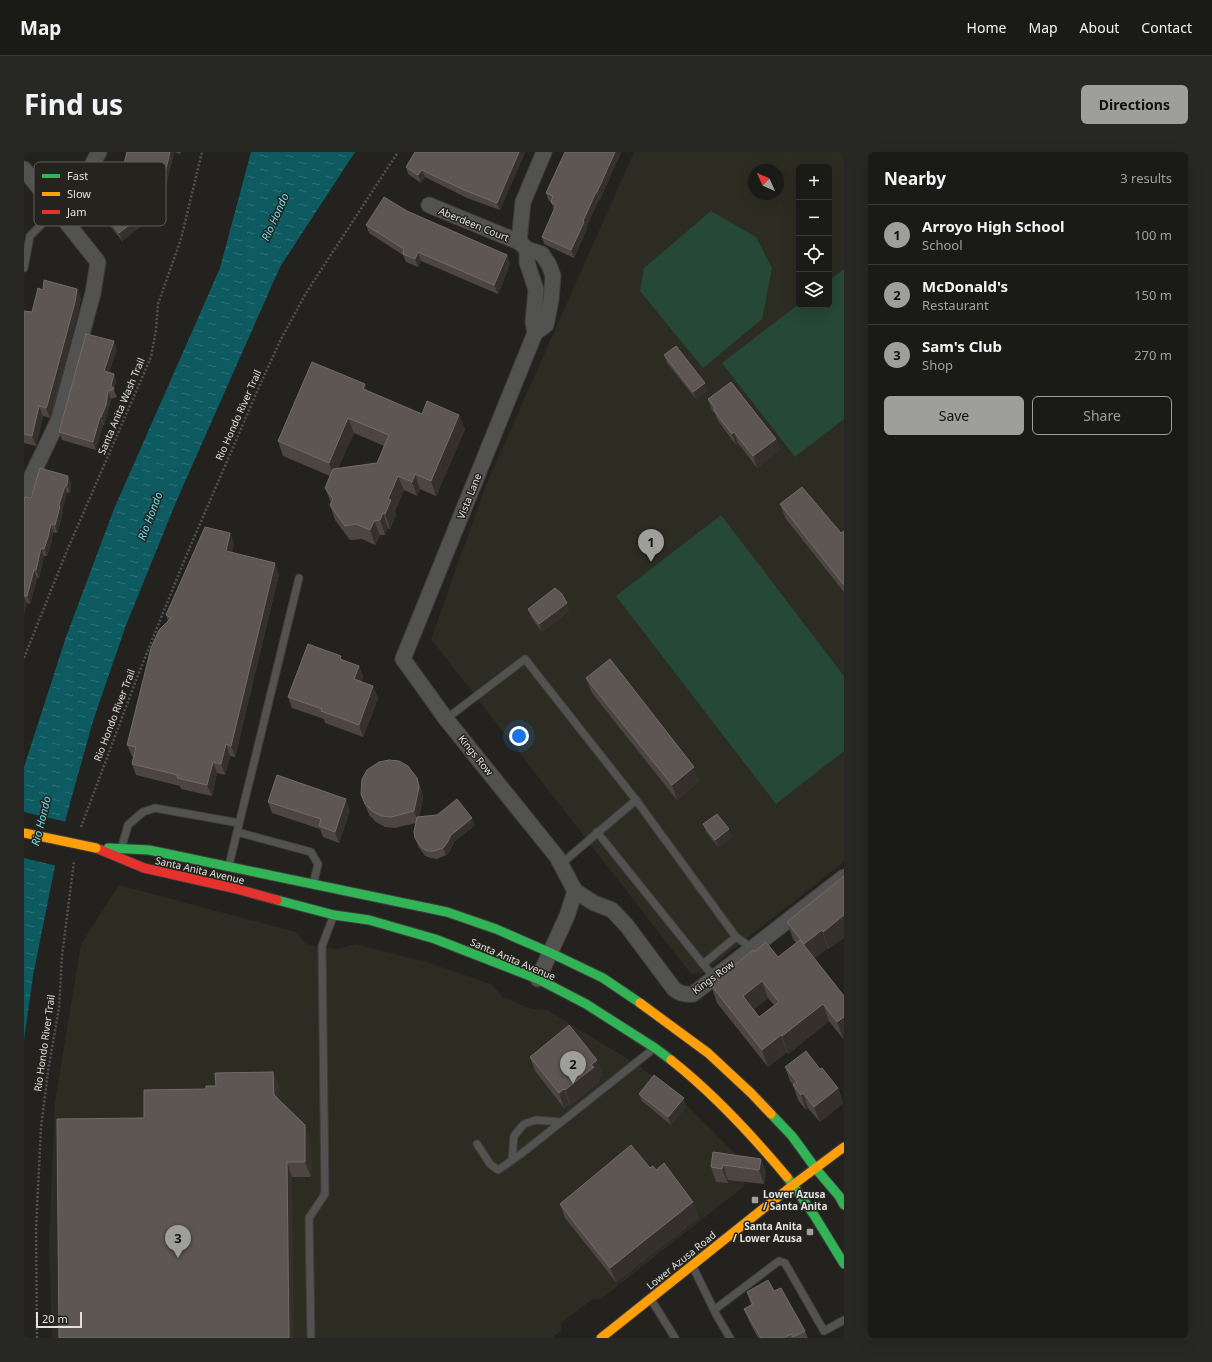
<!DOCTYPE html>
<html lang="en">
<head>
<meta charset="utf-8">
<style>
  body { margin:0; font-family:"Noto Sans",sans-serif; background:#272724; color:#f1f3f6 }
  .controls { position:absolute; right:12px; top:12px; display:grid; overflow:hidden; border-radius:6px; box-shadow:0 4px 16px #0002 }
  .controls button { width:36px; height:36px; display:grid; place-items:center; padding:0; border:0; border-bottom:1px solid #383836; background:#1a1a17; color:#f1f3f6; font:20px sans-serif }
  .compass { position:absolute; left:724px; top:12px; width:36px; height:36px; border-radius:50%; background:#1a1a17; box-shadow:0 4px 16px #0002; rotate:315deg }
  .scale { position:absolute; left:12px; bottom:10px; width:46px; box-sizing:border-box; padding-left:4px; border:2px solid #e1e1de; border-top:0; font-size:11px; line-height:14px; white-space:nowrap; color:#e1e1de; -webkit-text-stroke:3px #24231e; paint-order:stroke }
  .you { position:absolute; left:495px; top:584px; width:14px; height:14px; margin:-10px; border:3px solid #fff; border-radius:50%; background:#1a73e8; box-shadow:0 0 0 6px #1a73e833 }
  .badge { display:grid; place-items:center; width:26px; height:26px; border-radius:50%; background:#9e9e9b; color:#111; font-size:13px; font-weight:700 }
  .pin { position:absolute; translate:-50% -33px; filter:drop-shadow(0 1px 2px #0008) }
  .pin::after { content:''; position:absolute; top:21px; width:14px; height:12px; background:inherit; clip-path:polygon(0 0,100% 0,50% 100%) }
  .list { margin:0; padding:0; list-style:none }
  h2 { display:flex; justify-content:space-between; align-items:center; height:52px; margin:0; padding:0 16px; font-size:17px }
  h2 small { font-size:13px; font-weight:400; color:#9fa1a1 }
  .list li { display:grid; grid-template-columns:26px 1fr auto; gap:12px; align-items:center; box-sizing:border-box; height:60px; padding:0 16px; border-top:1px solid #383836 }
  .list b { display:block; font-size:15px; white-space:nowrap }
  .list p { margin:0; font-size:13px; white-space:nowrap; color:#9fa1a1 }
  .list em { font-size:13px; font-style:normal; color:#9fa1a1 }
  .actions { display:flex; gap:8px; padding:12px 16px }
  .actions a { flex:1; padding:9px 0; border:1px solid #9e9e9b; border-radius:6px; text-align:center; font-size:14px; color:#9e9e9b }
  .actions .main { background:#9e9e9b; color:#111 }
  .icon { flex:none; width:22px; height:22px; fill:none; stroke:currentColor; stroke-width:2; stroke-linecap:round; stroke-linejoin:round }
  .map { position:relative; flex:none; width:820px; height:1186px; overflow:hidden; border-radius:6px }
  header { display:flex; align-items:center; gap:24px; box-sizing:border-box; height:56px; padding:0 20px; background:#1a1a17; border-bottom:1px solid #383836 }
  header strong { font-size:19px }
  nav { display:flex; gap:22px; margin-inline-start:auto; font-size:14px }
  .intro { display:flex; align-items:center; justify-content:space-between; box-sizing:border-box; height:96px; padding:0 24px }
  h1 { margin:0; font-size:28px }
  .button { padding:10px 18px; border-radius:6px; background:#9e9e9b; color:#111; font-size:14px; font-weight:700 }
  main { display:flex; gap:24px; padding:0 24px }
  aside { flex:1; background:#1a1a17; border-radius:6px; box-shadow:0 4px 16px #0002 }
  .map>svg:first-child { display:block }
</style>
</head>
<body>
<header>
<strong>Map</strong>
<nav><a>Home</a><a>Map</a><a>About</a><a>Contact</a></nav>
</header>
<div class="intro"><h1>Find us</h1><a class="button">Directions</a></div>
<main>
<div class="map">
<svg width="820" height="1186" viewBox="0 0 820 1186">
  <defs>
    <pattern id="water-ripples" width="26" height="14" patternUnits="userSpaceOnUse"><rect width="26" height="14" fill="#0e5a61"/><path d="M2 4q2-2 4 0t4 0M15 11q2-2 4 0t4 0" fill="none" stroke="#317177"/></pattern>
  </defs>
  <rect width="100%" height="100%" fill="#23221f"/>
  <g fill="#2d2c22" fill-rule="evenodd">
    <path d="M610,0H820V710L679,821L667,822L407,487L462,333ZM775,15H805V153H775ZM730,18H754V42H730Z"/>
    <path d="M95,733L272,780L283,793L314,797L331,792L402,810L467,832L479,845L508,857L523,858L617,915L655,946L689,979L715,1006L721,1029L719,1035L577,1147H569L538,1170L537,1179L528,1186H28L25,1088L31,950L57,792Z"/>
  </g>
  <g fill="#264836">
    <path d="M687,59L732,85L748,116L738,167L679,216L616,139L620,116Z"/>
    <path d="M820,117V267L771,305L698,211L775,152V153H805V129Z"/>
    <path d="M697,363L820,524V599L752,652L592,444Z"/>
  </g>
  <path fill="url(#water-ripples)" d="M227,0H331L256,115L152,350L101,476L69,569L43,662L31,714L9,824L0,888V615L42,485L90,357L196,116Z"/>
  <path fill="#23221f" d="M0,660L43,670L33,714L0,706Z"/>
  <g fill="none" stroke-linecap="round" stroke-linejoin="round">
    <defs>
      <g id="lane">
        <path d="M0,116L6,84L32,58"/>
        <path d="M422,567L501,507L612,648L537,712"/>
        <path d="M213,680L287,700L294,712L290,729"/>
        <path d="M573,680L679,812L712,785L612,648"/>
        <path d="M98,694L104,673L119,660L131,656L215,671"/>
        <path d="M205,713L275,426"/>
        <path d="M712,785L728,796"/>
        <path d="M679,812L690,825"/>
        <path d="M453,992L466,1012L474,1018L497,1002L628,898"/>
        <path d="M488,1008L490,984L500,972L512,968L537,970"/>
        <path d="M669,1115L693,1164L706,1186"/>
        <path d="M628,1149L651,1186"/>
        <path d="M690,1158L755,1109L761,1111L800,1179L820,1168"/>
        <path d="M287,1186L285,1066L301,1042L298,794L309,765"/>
      </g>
      <g id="street">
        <path d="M69,11L75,0"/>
        <path d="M0,17L74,110L69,141L35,267L0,340"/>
        <path d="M405,53L495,90"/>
        <path d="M503,97V110L512,138L509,170L511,181"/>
        <path d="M551,739L570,751L588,758L603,774L650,837C656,842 662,843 669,842L820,725"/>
        <path d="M514,827L543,764L551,739L533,705L422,567L379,507L511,181L522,173L527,148L529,124L525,113L518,102L503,97L495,90L499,50L520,0"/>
      </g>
      <g id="fast">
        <path d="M84,696L125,698L423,760L472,777L527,801L579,826L616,851"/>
        <path d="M253,748L310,763L345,768L411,787L514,827L562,852L631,896L647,908"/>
        <path d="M747,962L768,984L792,1017L815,1044L820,1053"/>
        <path d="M763,1025L790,1063L820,1112"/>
      </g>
      <g id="slow">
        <path d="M616,851L684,901L727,941L747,962"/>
        <path d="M647,908C690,942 728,983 763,1025"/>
        <path d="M577,1186L769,1033L820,995"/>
      </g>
      <path id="jam" d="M72,696L120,716L213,737L253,748"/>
    </defs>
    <use href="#lane" stroke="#3f3e3c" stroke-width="9"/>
    <use href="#street" stroke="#3f3e3c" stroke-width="17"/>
    <use href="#fast" stroke="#3f3e3c" stroke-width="11"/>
    <use href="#slow" stroke="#3f3e3c" stroke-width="11"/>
    <use href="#jam" stroke="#3f3e3c" stroke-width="11"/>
    <g stroke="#535250" stroke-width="2.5" stroke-dasharray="2 2" stroke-linecap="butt">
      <path d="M0,506L42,401L127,205L132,178L134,152L157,87L178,0"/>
      <path d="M57,675L114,523L160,409L235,235L256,189L282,141L374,0"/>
      <path d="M13,1186L12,1077L17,976L24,919L35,856L38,804L50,709"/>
    </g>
    <use href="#lane" stroke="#525250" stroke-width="7"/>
    <use href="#street" stroke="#525250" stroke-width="15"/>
    <use href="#fast" stroke="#30b455" stroke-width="9"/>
    <use href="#slow" stroke="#ff9f0a" stroke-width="9"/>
    <use href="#jam" stroke="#e5322d" stroke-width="9"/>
    <defs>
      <path id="slow-bridge" d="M0,681L72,696"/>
    </defs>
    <use href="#slow-bridge" stroke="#3f3e3c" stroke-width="11" stroke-linecap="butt"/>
    <use href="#slow-bridge" stroke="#ff9f0a" stroke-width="9"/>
  </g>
  <g fill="#4d4542" fill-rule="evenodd">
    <path d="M103,0H157L156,2L150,0L138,50L129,48L124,69L98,89L83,70L80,72L71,60L68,53L95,32Z"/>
    <path d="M391,0H501L476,58L443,46L401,25L397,31L384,22L382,15Z"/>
    <path d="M541,0H597L576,48L575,47L562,76L563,77L550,106L520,92L518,85L530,58L527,50L525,49L522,41Z"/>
    <path d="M383,59L483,103L486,112L474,142L397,109L394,115L382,110L379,103L345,81L342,73Z"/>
    <path d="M53,137L57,147L54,160L27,264L26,266L19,264L12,294L0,291V159L8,160L19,138Z"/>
    <path d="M93,197L85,220L90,222L92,229L90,238L93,245L87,247L84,260L80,273H79L72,298L38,288L35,280Z"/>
    <path d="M640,203L684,238L672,247L643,211Z"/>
    <path d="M343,238L398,262L441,277L412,344L396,337L393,344L380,338L371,359L372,363L366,377L364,376L361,383H356L351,393L338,387L326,388L311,368L306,353L307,351L301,336L306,324L259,304L254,289ZM330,281L360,294L353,311L314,316Z"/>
    <path d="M684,247L752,287L756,298L733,316L714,291L712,293L694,269L691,262L688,258Z"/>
    <path d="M44,324L47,332L46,340L43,341L38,359L39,361L33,381L29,380L27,392L23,404H20L15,426H13L6,452L3,451L0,461V348L7,346Z"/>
    <path d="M756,352L817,381L820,379V440L762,367Z"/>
    <path d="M206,381L210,392L208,400L255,422L211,605L206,604L201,623L193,621L188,644L157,637L156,634L112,623L108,612L109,605L108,604L103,593L144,469L142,463Z"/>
    <path d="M504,457L545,459L518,480L507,465Z"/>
    <path d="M318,508L335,514L339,525L337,530L349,534L354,546L339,585L301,571L300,567L268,556L264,545Z"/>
    <path d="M562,526L675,629L653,648L568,541Z"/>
    <path d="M393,626L397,637L399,647L395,664L451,673L430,690L426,699L422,703L413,707L407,706L401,704L394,694L391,686L392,671L371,676L361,675L352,670L345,663L337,642Z"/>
    <path d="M244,650L326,658L315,691L299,685L296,677L248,661Z"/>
    <path d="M679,672L708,685L694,695L682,680Z"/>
    <path d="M820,724L805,797L804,796L790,806L820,888L805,869L764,902L763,900L744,915L693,851L687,833L730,800L754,805L772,791L769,787L763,770ZM744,846L750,853L735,865L730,857Z"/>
    <path d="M506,905L573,908L578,923L574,927L575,930L546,953L545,952L540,956L511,919Z"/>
    <path d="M761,915L796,917L814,936L819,951L796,970L784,956L782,958L774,948L769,933L766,929Z"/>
    <path d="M249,920L255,935V948L286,987L287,1025H268L120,966L192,934Z"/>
    <path d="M615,942L662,954L647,973L618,949Z"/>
    <path d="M737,1007L742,1021L740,1032L704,1028V1031L692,1030L687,1015Z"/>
    <path d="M626,1016L632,1018L675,1065L592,1130L541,1066L536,1052Z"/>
    <path d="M750,1139L781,1179L784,1186H734L726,1171L720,1157L727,1153L723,1140Z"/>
  </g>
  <g fill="#36302d">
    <path d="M146,0H150L138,50L136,42Z"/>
    <path d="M495,0H501L476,58L473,51Z"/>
    <path d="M591,0H597L576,48L573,40Z"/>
    <path d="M398,18L401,25L397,31L394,23Z"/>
    <path d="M126,40L129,48L124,69L98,89L95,81Z"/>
    <path d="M572,40L575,47L562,76L563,77L550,106L547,98Z"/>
    <path d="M81,62L83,70L80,72L77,65Z"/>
    <path d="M394,100L397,109L394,115L391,107Z"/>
    <path d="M483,103L486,112L474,142L470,133Z"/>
    <path d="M53,137L57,147L54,160L26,266L22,256Z"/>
    <path d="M90,189L93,197L83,227L80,219Z"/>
    <path d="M90,222L92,229L90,238L87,233Z"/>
    <path d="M681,231L684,238L672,247L669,240Z"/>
    <path d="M341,232L346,247L339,237Z"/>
    <path d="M84,239L87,247L84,260L80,273L77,265Z"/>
    <path d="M15,254L19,264L12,294L8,284Z"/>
    <path d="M435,263L441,277L412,344L407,329Z"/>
    <path d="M76,265L79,273L72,298L69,290Z"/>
    <path d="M324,266L330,281L310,325L305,311Z"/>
    <path d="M710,280L714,291L712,293L708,282Z"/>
    <path d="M752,287L756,298L733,316L729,304Z"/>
    <path d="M391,322L396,337L393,344L388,330Z"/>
    <path d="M44,324L47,332L46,340L43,333Z"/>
    <path d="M374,324L380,338L371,359L372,363L366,377L361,362L364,347Z"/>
    <path d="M41,334L43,341L38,359L39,361L33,381L31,373L35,353Z"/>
    <path d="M359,361L364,376L361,383L356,368Z"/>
    <path d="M350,369L356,383L351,393L346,378Z"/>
    <path d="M27,372L29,380L27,392L23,404L20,397Z"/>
    <path d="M206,381L210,392L206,410L202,399Z"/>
    <path d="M17,396L20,404L15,426L12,418Z"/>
    <path d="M251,411L255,422L211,605L207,594Z"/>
    <path d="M10,418L13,426L6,452L3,444Z"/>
    <path d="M0,444L3,451L0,461Z"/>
    <path d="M543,451L545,459L518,480L515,472Z"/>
    <path d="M335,514L339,525L334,539L330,527Z"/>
    <path d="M349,534L354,546L339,585L335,573Z"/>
    <path d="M202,592L206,604L201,623L197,612Z"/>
    <path d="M189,610L193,621L188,644L183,633Z"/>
    <path d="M670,615L675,629L653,648L648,633Z"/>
    <path d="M393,626L397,637L399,647L394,670L390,659Z"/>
    <path d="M322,647L326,658L315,691L311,680Z"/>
    <path d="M448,666L451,673L430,690L426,699L422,703L419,696L427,683Z"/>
    <path d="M705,677L708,685L694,695L691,688Z"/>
    <path d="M820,763V786L805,797L799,780Z"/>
    <path d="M798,778L804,796L786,810L780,792Z"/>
    <path d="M738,829L744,846L725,861L719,844Z"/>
    <path d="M799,852L805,869L764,902L758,884Z"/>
    <path d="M820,865V888L813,870Z"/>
    <path d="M757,883L763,900L744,915L738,898Z"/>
    <path d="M573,908L578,923L574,927L575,930L546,953L541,938L567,913Z"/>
    <path d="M249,920L255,935L256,958L250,943Z"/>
    <path d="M814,936L819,951L796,970L790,955Z"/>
    <path d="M540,937L545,952L540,956L535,941Z"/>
    <path d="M779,941L784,956L782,958L777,943Z"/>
    <path d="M660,946L662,954L647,973L644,965Z"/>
    <path d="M281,973L286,987L287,1025L281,1010Z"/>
    <path d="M737,1007L742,1021L740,1032L735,1018Z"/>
    <path d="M263,1010L268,1025L270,1186H265Z"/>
    <path d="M699,1013L704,1028V1031L698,1017Z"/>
    <path d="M669,1050L675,1065L592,1130L586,1116Z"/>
  </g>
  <g fill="#5d5653" stroke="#726b68" fill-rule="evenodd">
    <path d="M103,0H146L136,42L126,40L121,61L95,81L81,62L77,65L68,53L95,32Z"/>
    <path d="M391,0H495L473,51L440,38L398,18L394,23L382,15Z"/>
    <path d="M541,0H591L573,40H572L559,69L560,70L547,98L518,85L532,53L527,50L529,44L522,41Z"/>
    <path d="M360,45L383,59L483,103L470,133L394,100L391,107L379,102L380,97L342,73Z"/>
    <path d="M20,128L53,137L51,150L23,254L22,256L15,254L8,284L0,282V159L8,160L14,136L19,138Z"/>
    <path d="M62,182L90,189L80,219L90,222L87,233L90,237L84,239L82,253L77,265H76L69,290L35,280Z"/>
    <path d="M652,194L681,231L669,240L640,203Z"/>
    <path d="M288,210L341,232L339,237L398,262L403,249L435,263L407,329L391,322L388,330L374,324L364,347L367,348L361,362L359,361L356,368L350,369L346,378L332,372L321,374L306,353L309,347L301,336L309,317L353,311L365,283L324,266L305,311L254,289Z"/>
    <path d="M707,230L752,287L729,304L710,280L708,282L697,268L690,258L691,256L684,247Z"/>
    <path d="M16,316L44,324L43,333L41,334L35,353L36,354L31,373L27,372L24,385L20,397L17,396L12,418H10L3,444H0V348L1,345L7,346Z"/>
    <path d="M778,335L817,381L820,379V433L756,352Z"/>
    <path d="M181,375L206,381L202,399L251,411L207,594L202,592L197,612L189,610L183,633L153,626L154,623L108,612L112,595L103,593L127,496L135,478L147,466L142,463Z"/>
    <path d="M531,436L538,442L543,451L515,472L504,457Z"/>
    <path d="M284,492L317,504L316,507L335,514L330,527L349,534L335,573L297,559L298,557L264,545Z"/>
    <path d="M586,507L670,615L648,633L562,526Z"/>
    <path d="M365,608L375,609L384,614L393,626L395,635L390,659L367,665L357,664L348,659L341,652L337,642L338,627L343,618L355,610Z"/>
    <path d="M253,623L322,647L311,680L295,674L297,667L244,650Z"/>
    <path d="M433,647L448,666L427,683L423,691L419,696L410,699H404L398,696L391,686L390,680L393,665L413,663Z"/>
    <path d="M693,662L705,677L691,688L679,672Z"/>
    <path d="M820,724V763L799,780L798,778L780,792L763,770Z"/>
    <path d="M776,788L820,844V865L813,870L799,852L758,884L757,883L738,898L687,833L729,798L730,800L742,790L754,805ZM738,829L755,850L735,865L719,844Z"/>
    <path d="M545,873L573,908L567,913L570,915L541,938L540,937L535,941L506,905Z"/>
    <path d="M782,899L796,917L798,916L814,936L790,955L779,941L777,943L769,933L773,930L761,915Z"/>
    <path d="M249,920L250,943L281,973V1010H263L265,1186H35L33,967L120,966V938L182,937V934H192L191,921Z"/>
    <path d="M630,923L660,946L644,965L615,942Z"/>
    <path d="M607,993L626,1016L629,1014L632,1018L640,1011L669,1050L586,1116L536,1052Z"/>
    <path d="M689,1000L737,1007L735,1018L699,1013L698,1017L687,1015Z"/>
    <path d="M744,1128L750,1139L757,1136L781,1179L769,1185L767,1182L760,1186H737L720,1157L729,1152L723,1140Z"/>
  </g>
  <g fill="#9e9e9b" stroke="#24231e" stroke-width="1.5">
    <rect x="727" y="1044" width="8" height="8" rx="2"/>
    <rect x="782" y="1076" width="8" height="8" rx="2"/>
  </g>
  <g text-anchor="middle" stroke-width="3" stroke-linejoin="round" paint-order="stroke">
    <g font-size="10" fill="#e1e1de" stroke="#24231e">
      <text transform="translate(450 72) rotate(22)" y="4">Aberdeen Court</text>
      <text transform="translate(97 254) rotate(-67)" y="4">Santa Anita Wash Trail</text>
      <text transform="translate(214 263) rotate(-66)" y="4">Rio Hondo River Trail</text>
      <text transform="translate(445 344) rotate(-68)" y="4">Vista Lane</text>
      <text transform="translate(90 563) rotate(-69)" y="4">Rio Hondo River Trail</text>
      <text transform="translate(452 603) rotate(51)" y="4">Kings Row</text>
      <text transform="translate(176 718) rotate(13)" y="4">Santa Anita Avenue</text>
      <text transform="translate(489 807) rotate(23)" y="4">Santa Anita Avenue</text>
      <text transform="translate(689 825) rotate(-36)" y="4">Kings Row</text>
      <text transform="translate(20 891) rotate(-82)" y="4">Rio Hondo River Trail</text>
      <text transform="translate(657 1108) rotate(-39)" y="4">Lower Azusa Road</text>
    </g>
    <g font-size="10" font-weight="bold" fill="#e1e1de" stroke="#24231e" text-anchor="start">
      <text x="739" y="1046">Lower Azusa<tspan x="739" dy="12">/ Santa Anita</tspan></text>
      <text x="778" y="1078" text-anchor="end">Santa Anita<tspan x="778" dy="12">/ Lower Azusa</tspan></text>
    </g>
    <g font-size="11" font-style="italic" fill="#71dfed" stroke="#24231e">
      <text transform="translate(251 65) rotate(-66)" y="4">Rio Hondo</text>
      <text transform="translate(126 364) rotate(-69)" y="4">Rio Hondo</text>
      <text transform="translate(17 669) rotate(-76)" y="4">Rio Hondo</text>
    </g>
  </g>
  <rect x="10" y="10" width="132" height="64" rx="6" fill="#24231e" stroke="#5d5c58" stroke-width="1"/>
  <rect x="18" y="22" width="18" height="4" fill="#30b455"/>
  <rect x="18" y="40" width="18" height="4" fill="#ff9f0a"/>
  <rect x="18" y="58" width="18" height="4" fill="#e5322d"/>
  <g font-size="11" fill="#e1e1de">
    <text x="43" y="28">Fast</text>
    <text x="43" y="46">Slow</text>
    <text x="43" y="64">Jam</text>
  </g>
</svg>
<div class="controls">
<button>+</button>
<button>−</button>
<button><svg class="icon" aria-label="locate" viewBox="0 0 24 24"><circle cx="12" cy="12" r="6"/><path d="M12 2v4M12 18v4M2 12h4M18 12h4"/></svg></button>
<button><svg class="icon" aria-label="layers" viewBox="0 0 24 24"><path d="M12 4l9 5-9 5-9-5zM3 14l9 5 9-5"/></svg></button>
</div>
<svg class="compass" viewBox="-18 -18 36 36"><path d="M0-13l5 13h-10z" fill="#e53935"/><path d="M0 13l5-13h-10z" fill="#9fa1a1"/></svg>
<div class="scale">20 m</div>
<div class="you"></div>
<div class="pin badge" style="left:627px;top:410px">1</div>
<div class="pin badge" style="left:549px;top:932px">2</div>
<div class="pin badge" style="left:154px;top:1106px">3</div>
</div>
<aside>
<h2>Nearby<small>3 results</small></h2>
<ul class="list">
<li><span class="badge">1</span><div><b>Arroyo High School</b><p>School</p></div><em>100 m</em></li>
<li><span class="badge">2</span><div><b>McDonald's</b><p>Restaurant</p></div><em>150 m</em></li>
<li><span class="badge">3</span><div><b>Sam's Club</b><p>Shop</p></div><em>270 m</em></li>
</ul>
<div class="actions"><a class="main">Save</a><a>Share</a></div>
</aside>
</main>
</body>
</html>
